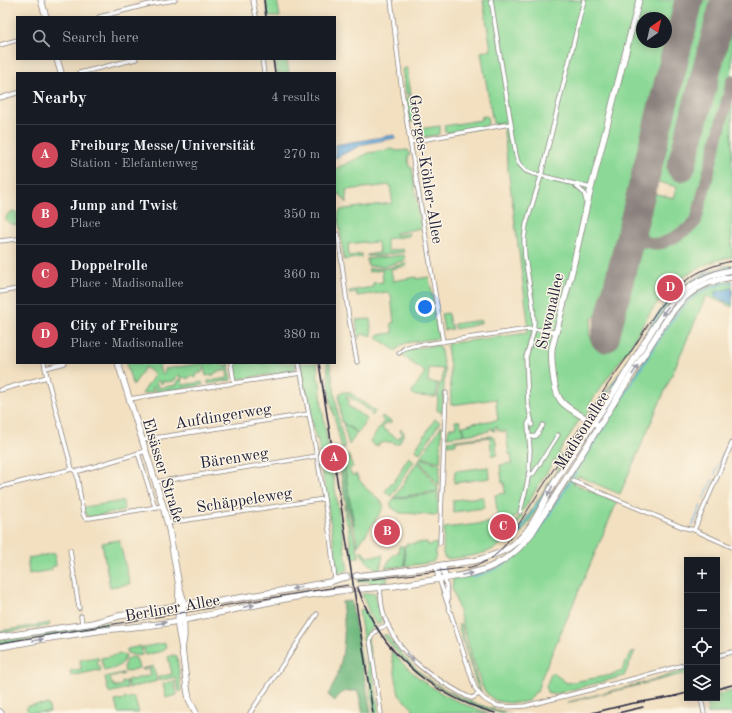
<!DOCTYPE html>
<html lang="en">
<head>
<meta charset="utf-8">
<style>
  body { margin:0; font-family:"Old Standard TT",serif; background:#242831; color:#f1f3f6 }
  .controls { position:absolute; right:12px; bottom:12px; display:grid; overflow:hidden; border-radius:0px; box-shadow:0 2px 10px #0003 }
  .controls button { width:36px; height:36px; display:grid; place-items:center; padding:0; border:0; border-bottom:1px solid #363941; background:#171b24; color:#f1f3f6; font:20px sans-serif }
  .compass { position:absolute; left:636px; top:12px; width:36px; height:36px; border-radius:50%; background:#171b24; box-shadow:0 2px 10px #0003; rotate:34deg }
  .you { position:absolute; left:425px; top:307px; width:14px; height:14px; margin:-10px; border:3px solid #fff; border-radius:50%; background:#1a73e8; box-shadow:0 0 0 6px #1a73e833 }
  .badge { display:grid; place-items:center; width:26px; height:26px; border-radius:50%; background:#d1495b; color:#fff; font-size:13px; font-weight:700 }
  .pin { position:absolute; translate:-50% -50%; border:2px solid #fff; box-shadow:0 1px 4px #0006 }
  .list { margin:0; padding:0; list-style:none }
  h2 { display:flex; justify-content:space-between; align-items:center; height:52px; margin:0; padding:0 16px; font-size:17px }
  h2 small { font-size:13px; font-weight:400; color:#9ea1a6 }
  .list li { display:grid; grid-template-columns:26px 1fr auto; gap:12px; align-items:center; box-sizing:border-box; height:60px; padding:0 16px; border-top:1px solid #363941 }
  .list b { display:block; font-size:15px; white-space:nowrap }
  .list p { margin:0; font-size:13px; white-space:nowrap; color:#9ea1a6 }
  .list em { font-size:13px; font-style:normal; color:#9ea1a6 }
  .icon { flex:none; width:22px; height:22px; fill:none; stroke:currentColor; stroke-width:2; stroke-linecap:round; stroke-linejoin:round }
  .map { position:relative; flex:none; width:732px; height:713px; overflow:hidden }
  .search { position:absolute; background:#171b24; box-shadow:0 2px 10px #0003; left:16px; top:16px; width:320px; height:44px; display:flex; align-items:center; gap:10px; box-sizing:border-box; padding:0 14px; border-radius:0px; color:#9ea1a6; font-size:15px }
  .panel { position:absolute; background:#171b24; box-shadow:0 2px 10px #0003; left:16px; top:72px; width:320px; height:292px; border-radius:0px }
  .map>svg:first-child { display:block }
</style>
</head>
<body>
<div class="map">
<svg width="732" height="713" viewBox="0 0 732 713">
  <rect width="100%" height="100%" fill="#fcf5e5"/>
  <filter id="ink" filterUnits="userSpaceOnUse"><feTurbulence type="fractalNoise" baseFrequency=".025" numOctaves="2"/><feDisplacementMap in="SourceGraphic" scale="8" xChannelSelector="R" yChannelSelector="G"/><feConvolveMatrix kernelMatrix="1 2 1 2 8 2 1 2 1" color-interpolation-filters="sRGB"/></filter>
  <filter id="wash" filterUnits="userSpaceOnUse"><feTurbulence type="fractalNoise" baseFrequency=".012" numOctaves="4" result="noise"/><feDisplacementMap in="SourceGraphic" scale="16" xChannelSelector="R" yChannelSelector="G"/><feGaussianBlur stdDeviation="0.9" result="paint"/><feColorMatrix in="noise" values="0 0 0 0 0 0 0 0 0 0 0 0 0 0 0 0 0 1.4 0 .05"/><feComposite in="paint" operator="in"/></filter>
  <g filter="url(#wash)">
    <rect width="100%" height="100%" fill="#f2e0c1"/>
    <g fill="#8cd997" stroke="#577e69" fill-rule="evenodd">
      <path d="M266,0H277L280,17H268Z"/>
      <path d="M483,0H679L602,309L592,319L589,335L614,342L636,254C647,241 649,249 662,246C669,244 695,228 699,221L732,91V257C702,262 676,278 658,302C646,317 638,334 628,349C615,369 600,387 588,407L590,409L583,421L580,419L558,454L561,456L558,461L555,459L521,514L523,516L509,537L520,514L518,512C512,521 510,532 504,540C495,555 463,557 447,559L444,557L443,553L444,528L496,522L498,518L495,495L505,493L504,482L502,483L500,465L512,463L511,454H509L506,431L502,432L501,430L498,431L497,427H494L495,431H493L492,428L489,429V431L464,435L463,426L472,424V423L498,420L496,404L497,403L496,399L451,405L450,368L447,345L449,343H452L527,333L528,321L508,169L503,122L502,121L501,123L494,124L493,123L481,52L491,50ZM642,18H666V42H642Z"/>
      <path d="M700,0H732V70L694,221C689,225 682,229 676,233C663,241 651,248 643,229L652,193L674,198L677,187L655,181Z"/>
      <path d="M275,59H287L289,73H277Z"/>
      <path d="M407,68L411,94H406L402,69Z"/>
      <path d="M412,96L416,121L410,122L406,97Z"/>
      <path d="M485,116L487,117C488,121 489,125 485,127L449,133L445,131L444,126L481,120V117Z"/>
      <path d="M440,126V132L438,135L416,138L412,136V133L419,132V129Z"/>
      <path d="M392,149L397,151L408,150L410,155L408,156L409,167L412,168L421,228L395,233V235L409,233V236L386,239L388,251L403,249L404,252L390,254L378,256H367V255L379,253L378,242L365,243V242L348,244L349,256L362,254V257L344,260L338,217C338,212 339,210 345,209L392,203V198L390,185L346,190L347,203L340,194H337L335,196V169L369,153Z"/>
      <path d="M11,212H17V225C8,225 1,218 11,212Z"/>
      <path d="M404,255L405,260L386,266H368L367,259Z"/>
      <path d="M406,263V266L391,269L393,281L416,277V279L429,277L439,338L406,343L400,346L396,351L377,338V335L393,333L391,323H394L391,295L387,292L357,296V292L349,293V291L373,287V283L383,282L382,270L369,272L368,269L388,268Z"/>
      <path d="M732,265V267L719,270L708,274L692,282L679,292L624,371L610,390L596,413L594,414L590,415C605,393 621,372 635,350C645,335 653,320 663,306C680,284 705,270 732,265Z"/>
      <path d="M732,280V307L706,296L620,494L578,476L573,483L617,502L540,681L537,692H535C533,695 530,700 527,701C519,704 502,703 495,700C489,697 485,692 482,686L470,650L452,587L453,579C465,576 478,574 490,570C508,564 523,550 534,535L660,335C681,303 692,287 732,280Z"/>
      <path d="M448,313L450,325H452L453,329L444,330L441,314Z"/>
      <path d="M370,319L372,336H370L369,334L360,335V338H358L356,320Z"/>
      <path d="M481,320V323L475,324L472,326L455,329L454,324Z"/>
      <path d="M437,345L440,347L445,372L442,413L437,410L439,383H442L443,369L429,368L428,382L437,383L436,397L416,396L411,393L425,372L401,355L405,350L409,349Z"/>
      <path d="M126,363H162L159,367L161,373L164,374L165,369L203,363H220L221,365H226V366H228V363H229L231,380L208,384V381L228,378L227,370L214,373V375L206,376L204,365L202,366L203,371L201,372V373L196,374L197,377L195,378L194,376L188,377V379H187L185,377L182,378L181,380L183,385L202,382L203,385L158,392V391H155L154,387H152L153,392L142,394L155,374L145,367L133,386ZM177,376H180L181,380L177,381V385L158,388L156,381H159L160,383H163V381H165V382L174,381L173,379H176Z"/>
      <path d="M234,363H295L296,367L294,371L239,379L236,377Z"/>
      <path d="M300,363H317L318,373L317,376L320,382L322,408L348,570L346,571L337,573L334,543L320,459L328,458V454L318,453H320L318,439H316Z"/>
      <path d="M327,363H330L339,422L345,448L342,449L331,403Z"/>
      <path d="M343,392H349L372,409L376,411L372,416L371,415L372,412L347,395L346,397L350,400L347,405L367,419L358,433L342,422L339,398L340,393Z"/>
      <path d="M382,416L392,422L390,424L387,422L382,428L398,439L403,433L400,431L401,429L404,432V434L399,443L394,444V442L379,443V445L375,446L370,442L384,421L381,418Z"/>
      <path d="M435,419L440,422L420,453L415,450Z"/>
      <path d="M455,421H460L461,426H462L463,435L447,437L449,428L456,427Z"/>
      <path d="M343,423L357,433L349,445Z"/>
      <path d="M586,424V428C574,447 561,466 550,486C538,507 529,528 510,544Z"/>
      <path d="M442,425L440,462L421,457Z"/>
      <path d="M490,436C498,437 496,448 497,455L492,456L490,437L456,441V444L447,445L448,441Z"/>
      <path d="M346,454L348,455L353,467L349,469L352,476L356,474C359,479 362,484 366,488C372,495 381,498 384,507L358,546L353,525L354,524L350,503L343,455Z"/>
      <path d="M409,457L414,461L391,496L385,492L391,483H393L402,470L401,469Z"/>
      <path d="M420,458L440,464L439,486L419,460Z"/>
      <path d="M418,461L438,488V491L394,498Z"/>
      <path d="M489,467L490,478L454,483L455,471Z"/>
      <path d="M438,493V515L400,513L391,507L392,505L390,504L393,499Z"/>
      <path d="M483,497L484,508L453,512V500Z"/>
      <path d="M123,501L124,511L90,517C85,515 84,512 84,507Z"/>
      <path d="M344,505H345L359,555V557L352,558L348,525L345,520Z"/>
      <path d="M119,540L130,584L110,587L102,543Z"/>
      <path d="M427,542L428,545L437,543L435,558L433,562L406,566L404,546H406V544Z"/>
      <path d="M399,546H403L405,566L385,568C389,562 391,554 398,553Z"/>
      <path d="M360,551H363L366,557L383,555L380,569H376C369,564 364,559 360,551Z"/>
      <path d="M55,553L56,566L51,567L52,570L29,574L28,564L29,558Z"/>
      <path d="M383,576L384,577H387L388,581H384V583L370,584L369,581L359,583L358,578Z"/>
      <path d="M375,593L382,624H381L380,623H377V625L370,614L362,594Z"/>
      <path d="M364,609L374,627L367,632L379,713H374L359,610Z"/>
      <path d="M106,622L108,627H107L0,644V640Z"/>
      <path d="M50,623L49,626L0,633V631Z"/>
      <path d="M459,624H461L464,639L481,692H480L476,683L462,639L458,625Z"/>
      <path d="M383,635H387C395,646 403,656 413,666C438,690 477,707 511,713C480,713 437,689 414,669C402,659 392,647 383,635Z"/>
      <path d="M165,643L166,648L163,651L145,655L144,649L143,650V647Z"/>
      <path d="M141,646L142,655C138,656 132,655 127,653V649Z"/>
      <path d="M391,651C419,683 449,701 489,713H414L413,709L399,695Z"/>
      <path d="M635,651L624,676L555,694H549L547,692L546,686L552,672L567,683L612,675L622,670L631,653Z"/>
      <path d="M121,654L126,655C121,668 116,668 104,671L101,658Z"/>
      <path d="M173,655L177,656L181,691L179,692L175,677L159,681L158,677L172,674L168,657Z"/>
      <path d="M97,657L99,660H97L98,666H100L101,671L99,672V670L71,676L70,671L81,669L80,660Z"/>
      <path d="M132,657L136,658L139,668L125,672C123,665 124,659 132,657Z"/>
      <path d="M152,666H153L157,681L129,688L127,680L130,679L131,680L151,675L149,668L142,670L141,669L149,667L150,668L152,667Z"/>
      <path d="M685,670H687V676L683,674L570,702L567,704L568,702L652,681Z"/>
      <path d="M123,673L124,674L110,678L112,685L114,684L115,687L122,685V682L126,681L127,688L109,693L105,677Z"/>
      <path d="M174,681L177,695L166,698L163,684Z"/>
      <path d="M732,691V713H708L706,698H717V695Z"/>
      <path d="M134,697L139,713H118L115,701Z"/>
      <path d="M41,704V705L48,704L50,712L30,713L27,710V706Z"/>
    </g>
    <g fill="#71b980" stroke="#4a6e5e">
      <path d="M343,455L350,503L354,524L353,525L345,500L338,456Z"/>
      <path d="M351,601L371,713H363L358,691C346,691 342,690 335,701L328,695C331,689 335,682 337,676C345,652 346,627 342,602Z"/>
    </g>
    <g fill="#69afdf" stroke="#46688d">
      <path d="M394,135L395,138L364,144L335,158V145Z"/>
      <path d="M732,288V304L715,297V292Z"/>
    </g>
    <g fill="none" stroke-linecap="round" stroke-linejoin="round">
      <g stroke="#69afdf" stroke-width="1.5">
        <path d="M594,412C608,393 621,374 634,354C653,323 670,288 706,274C714,270 723,268 732,267"/>
        <path d="M728,444L732,434"/>
        <path d="M715,474L724,451"/>
        <path d="M704,498L713,479"/>
        <path d="M693,525L701,506"/>
        <path d="M518,535L549,486"/>
        <path d="M472,577C503,570 523,553 541,528L660,338C680,307 693,288 732,282"/>
      </g>
      <path stroke="#8a817e" stroke-width="12" d="M633,226C633,232 636,235 641,239C657,249 667,242 681,233C687,229 692,227 696,221L732,81"/>
      <g stroke="#8a817e" stroke-width="29">
        <path d="M681,167L725,0"/>
        <path d="M605,338L689,0"/>
      </g>
    </g>
  </g>
  <g filter="url(#ink)">
    <g fill="none" stroke-linecap="round" stroke-linejoin="round">
      <path stroke="#c8baa6" stroke-width="3.5" stroke-dasharray="3.5 2" stroke-linecap="butt" d="M79,608L81,616"/>
      <path stroke="#c8baa6" stroke-width="5.5" stroke-dasharray="5.5 3" stroke-linecap="butt" d="M349,590L360,589"/>
      <defs>
        <g id="street">
          <path d="M253,0L256,17"/>
          <path d="M391,0L402,92L443,342"/>
          <path d="M491,0L516,155L518,162L521,166L526,171L531,173L591,188"/>
          <path d="M99,17L150,4L175,0"/>
          <path d="M0,45L17,40"/>
          <path d="M262,59L264,73"/>
          <path d="M79,73L136,59"/>
          <path d="M0,98L17,93"/>
          <path d="M410,142L510,124"/>
          <path d="M576,186L584,193L587,204"/>
          <path d="M338,234L349,319L357,362"/>
          <path d="M0,241L17,239"/>
          <path d="M0,292L17,289"/>
          <path d="M399,353L405,348L412,346L528,329L543,330L555,332"/>
          <path d="M44,363L47,377L72,469L75,471L77,475L83,514L85,518H90L163,506"/>
          <path d="M231,363L234,383"/>
          <path d="M299,363L317,456L330,536L335,580"/>
          <path d="M46,368L65,363"/>
          <path d="M0,390L47,377"/>
          <path d="M129,399L301,373"/>
          <path d="M532,425L528,404L526,357L533,334L534,322L533,306L525,258L524,240L526,225L541,176L584,0"/>
          <path d="M529,437L536,436L543,425"/>
          <path d="M142,440L308,414"/>
          <path d="M138,453L155,507"/>
          <path d="M75,471H79L146,451"/>
          <path d="M528,474H533L558,435"/>
          <path d="M573,481L682,527L694,530L732,547"/>
          <path d="M156,482L317,456"/>
          <path d="M0,487L72,469"/>
          <path d="M520,512L526,489L529,473L530,450L528,424L531,419"/>
          <path d="M167,523L324,499"/>
          <path d="M694,530L732,443"/>
          <path d="M440,543L446,393"/>
          <path d="M70,550L79,608"/>
          <path d="M445,578L448,600"/>
          <path d="M439,579L448,605L475,688C487,708 504,708 525,706L625,681L687,664"/>
          <path d="M380,587C381,597 381,606 384,615C397,656 433,678 468,697L472,698L479,694"/>
          <path d="M81,616L82,624"/>
          <path d="M380,628L388,625"/>
          <path d="M376,631L373,634L370,640L381,713"/>
          <path d="M717,656L732,652"/>
          <path d="M701,698L704,713"/>
          <path d="M250,713L317,614"/>
        </g>
        <g id="secondary">
          <path d="M41,0L46,17"/>
          <path d="M57,59L61,73"/>
          <path d="M118,363L163,506L169,529L179,586L183,599L184,636L182,649"/>
          <path d="M596,424C586,418 569,410 562,402C553,393 551,360 552,348L572,271L587,204L599,157L639,0"/>
          <path d="M443,565L445,578"/>
          <path d="M437,566L439,579"/>
          <path d="M356,576L384,573L473,561C486,558 505,552 515,543C533,529 542,505 553,485C574,449 599,416 621,381C631,365 641,348 651,332C658,321 664,309 674,300C690,284 709,274 732,270"/>
          <path d="M179,589L178,627L182,649L187,688L189,699L196,713"/>
          <path d="M360,589C372,588 383,587 394,586C407,584 420,582 433,580C476,574 505,569 532,533L659,331C678,301 694,282 732,277"/>
          <path d="M0,637L93,623L119,616L192,603L221,601L269,593L330,582L341,578L347,577"/>
          <path d="M0,647C30,641 60,636 90,632C115,628 141,627 166,623C227,613 287,595 349,590"/>
          <path d="M0,712L1,713"/>
        </g>
      </defs>
      <use href="#street" stroke="#8a817e" stroke-width="5"/>
      <use href="#secondary" stroke="#8a817e" stroke-width="7"/>
      <use href="#street" stroke="#fff" stroke-width="3.5"/>
      <use href="#secondary" stroke="#fff" stroke-width="5.5"/>
      <g stroke="#22223b" stroke-width="1">
        <path d="M358,581L471,567C490,562 499,554 510,538C540,491 570,443 601,395C610,380 622,365 632,350C646,329 658,304 678,287C693,273 712,265 732,261"/>
        <path d="M0,643L348,585"/>
      </g>
      <g stroke="#22223b" stroke-width="1.5">
        <path d="M264,0L266,17"/>
        <path d="M273,59L275,73"/>
        <path d="M319,363L373,713"/>
        <path d="M358,588C380,652 430,695 495,713"/>
        <path d="M717,689L732,685"/>
        <path d="M671,697L687,693"/>
        <path d="M592,713L629,704L677,696"/>
        <path d="M618,713L643,707"/>
      </g>
    </g>
    <defs><path id="oneway-solid" d="M-6-.8H1V-3.2L6.5 0L1 3.2V.8H-6Z"/></defs>
    <g fill="#9c9ca7">
      <use href="#oneway-solid" transform="translate(665 311) rotate(126)"/>
      <use href="#oneway-solid" transform="translate(635 370) rotate(-58)"/>
      <use href="#oneway-solid" transform="translate(550 491) rotate(116)"/>
      <use href="#oneway-solid" transform="translate(467 574) rotate(-12)"/>
      <use href="#oneway-solid" transform="translate(297 588) rotate(170)"/>
      <use href="#oneway-solid" transform="translate(249 606) rotate(-13)"/>
      <use href="#oneway-solid" transform="translate(161 623) rotate(-9)"/>
      <use href="#oneway-solid" transform="translate(38 640) rotate(-10)"/>
      <use href="#oneway-solid" transform="translate(410 657) rotate(47)"/>
    </g>
  </g>
  <g text-anchor="middle" stroke-width="3" stroke-linejoin="round" paint-order="stroke">
    <g font-size="16" fill="#22223b" stroke="#fcf5e5">
      <text transform="translate(427 169) rotate(81)" y="6">Georges-Köhler-Allee</text>
      <text transform="translate(549 311) rotate(-77)" y="6">Suwonallee</text>
      <text transform="translate(223 415) rotate(-9)" y="6">Aufdingerweg</text>
      <text transform="translate(581 430) rotate(-58)" y="6">Madisonallee</text>
      <text transform="translate(234 457) rotate(-9)" y="6">Bärenweg</text>
      <text transform="translate(164 470) rotate(73)" y="6">Elsässer Straße</text>
      <text transform="translate(244 499) rotate(-9)" y="6">Schäppeleweg</text>
      <text transform="translate(172 607) rotate(-10)" y="6">Berliner Allee</text>
    </g>
  </g>
</svg>
<div class="controls">
<button>+</button>
<button>−</button>
<button><svg class="icon" aria-label="locate" viewBox="0 0 24 24"><circle cx="12" cy="12" r="6"/><path d="M12 2v4M12 18v4M2 12h4M18 12h4"/></svg></button>
<button><svg class="icon" aria-label="layers" viewBox="0 0 24 24"><path d="M12 4l9 5-9 5-9-5zM3 14l9 5 9-5"/></svg></button>
</div>
<svg class="compass" viewBox="-18 -18 36 36"><path d="M0-13l5 13h-10z" fill="#e53935"/><path d="M0 13l5-13h-10z" fill="#9ea1a6"/></svg>
<div class="you"></div>
<div class="pin badge" style="left:334px;top:458px">A</div>
<div class="pin badge" style="left:387px;top:532px">B</div>
<div class="pin badge" style="left:503px;top:527px">C</div>
<div class="pin badge" style="left:670px;top:288px">D</div>
<div class="search"><svg class="icon" aria-label="search" viewBox="0 0 24 24"><circle cx="10" cy="10" r="6"/><path d="M15 15l6 6"/></svg>Search here</div>
<section class="panel">
<h2>Nearby<small>4 results</small></h2>
<ul class="list">
<li><span class="badge">A</span><div><b>Freiburg Messe/Universität</b><p>Station · Elefantenweg</p></div><em>270 m</em></li>
<li><span class="badge">B</span><div><b>Jump and Twist</b><p>Place</p></div><em>350 m</em></li>
<li><span class="badge">C</span><div><b>Doppelrolle</b><p>Place · Madisonallee</p></div><em>360 m</em></li>
<li><span class="badge">D</span><div><b>City of Freiburg</b><p>Place · Madisonallee</p></div><em>380 m</em></li>
</ul>
</section>
</div>
</body>
</html>
